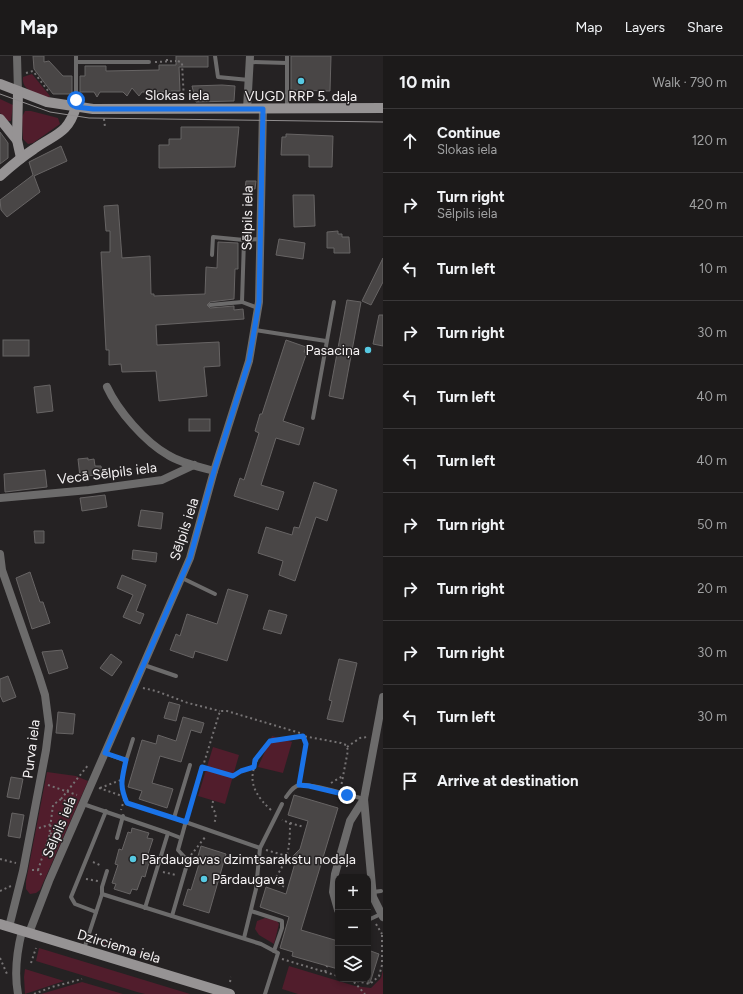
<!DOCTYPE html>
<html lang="en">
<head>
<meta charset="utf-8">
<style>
  body { margin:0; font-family:Figtree,sans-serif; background:#292727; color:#f1f3f6 }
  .controls { position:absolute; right:12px; bottom:12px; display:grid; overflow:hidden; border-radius:8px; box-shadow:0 2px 6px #0003 }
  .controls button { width:36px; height:36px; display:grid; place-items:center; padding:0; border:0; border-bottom:1px solid #3a3839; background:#1c1a1a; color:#f1f3f6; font:20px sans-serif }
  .stop { position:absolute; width:12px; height:12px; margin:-9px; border:3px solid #1a73e8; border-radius:50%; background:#fff }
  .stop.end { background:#1a73e8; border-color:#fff; box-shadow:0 1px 4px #0008 }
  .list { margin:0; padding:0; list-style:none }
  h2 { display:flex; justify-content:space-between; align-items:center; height:52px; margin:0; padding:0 16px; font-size:17px }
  h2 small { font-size:13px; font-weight:400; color:#a0a1a2 }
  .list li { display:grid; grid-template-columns:26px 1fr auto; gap:12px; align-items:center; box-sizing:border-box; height:64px; padding:0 16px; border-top:1px solid #3a3839 }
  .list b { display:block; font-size:15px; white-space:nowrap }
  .list p { margin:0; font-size:13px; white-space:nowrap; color:#a0a1a2 }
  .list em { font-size:13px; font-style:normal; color:#a0a1a2 }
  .icon { flex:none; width:22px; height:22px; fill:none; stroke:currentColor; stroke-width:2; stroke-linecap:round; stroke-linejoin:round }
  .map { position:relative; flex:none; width:383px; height:938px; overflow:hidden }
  header { display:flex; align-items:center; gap:24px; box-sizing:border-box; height:56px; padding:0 20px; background:#1c1a1a; border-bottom:1px solid #3a3839 }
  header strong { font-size:19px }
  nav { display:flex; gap:22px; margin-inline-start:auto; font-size:14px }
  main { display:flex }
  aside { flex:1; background:#1c1a1a }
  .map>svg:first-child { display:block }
</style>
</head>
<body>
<header>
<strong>Map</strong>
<nav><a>Map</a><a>Layers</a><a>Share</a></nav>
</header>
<main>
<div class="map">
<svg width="383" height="938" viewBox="0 0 383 938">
  <rect width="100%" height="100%" fill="#252223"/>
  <g fill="#511d2c">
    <path d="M32,18L50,40L48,43C38,38 21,35 23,21Z"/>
    <path d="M0,43L13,49L11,65H7L0,57Z"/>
    <path d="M25,55H31L58,62L60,68L33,87L28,88L23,83L22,61Z"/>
    <path d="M272,680L292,686L283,717L258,711Z"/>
    <path d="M213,691L239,699L225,748L198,740Z"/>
    <path d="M47,716L76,720L88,725L40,834L36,837L30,838L26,833V825Z"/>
    <path d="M265,862L276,864L279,868L274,888L259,879L255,873L257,865Z"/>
    <path d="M95,882L162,903L99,886Z"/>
    <path d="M39,892L190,938H145L137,936L36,905Z"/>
    <path d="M289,910L355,930L371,932L381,922L383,914V938H298L282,933Z"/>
    <path d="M25,913L64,925L25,938L24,921Z"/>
    <path d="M82,926L123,938H41Z"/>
  </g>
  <g fill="#494646" stroke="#676464">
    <path d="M33,0H44V6L49,5L63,20H72V38H53L34,13Z"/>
    <path d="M176,0H208V11H179L180,35H171L168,39L165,36H142L139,40L132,32L127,40L123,36H100L97,41L94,36H80V20H85V10H106V15L159,14V9H176Z"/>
    <path d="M291,0H331L330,35L291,34Z"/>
    <path d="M222,29L235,30L234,45L196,46L192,30Z"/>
    <path d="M181,71H239L235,111L159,112V89H169V83H181Z"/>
    <path d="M0,76L8,87V102L0,108Z"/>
    <path d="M286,78L333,80L332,111H309V99H281L282,81H286Z"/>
    <path d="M61,90L67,105L34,120L40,136L7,161L1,154L0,144L33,119L29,106Z"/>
    <path d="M246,125H256L255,133H245Z"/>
    <path d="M293,139H314L315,170L294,171Z"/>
    <path d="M118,149L122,202L150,200L151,238H154V240L205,238L206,211L217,212L218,186L238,187V213H235L234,243L210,246L207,249L210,252L234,250V254L243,253L244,263L156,269L157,289L219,286L220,310L204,311L207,340L159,345L156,315L122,316L121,308L109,309V294H106L101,196H110V175H106L104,150Z"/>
    <path d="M338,175V178H342V181H349L350,197H334V192H327V176Z"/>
    <path d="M279,183L305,187L303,203L276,199Z"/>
    <path d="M383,202V226L371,249L362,245Z"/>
    <path d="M347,244L361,246L343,343L329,340Z"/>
    <path d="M379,259H383V290L373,288Z"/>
    <rect x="3" y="284" width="26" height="16"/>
    <path d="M286,284L306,291L304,296H307L283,365L304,372L299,389L276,382L261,429L284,436L278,454L234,440L240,422L244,424L259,377L255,375L260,358H262Z"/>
    <path d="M50,329L53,355L37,357L34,331Z"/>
    <rect x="189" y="363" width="21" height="12"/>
    <path d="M88,402V404L94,403L95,410H101L102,418L80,421L78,403Z"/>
    <path d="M45,414L47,431L5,436L4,418Z"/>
    <path d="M314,426L337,434L327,465L316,461L295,525L279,519L283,505L258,497L266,471L292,479L294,471L299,472Z"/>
    <path d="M105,439L107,451L82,455L80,442Z"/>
    <path d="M141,454L163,457L161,473L138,470Z"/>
    <path d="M34,475H44V487H35Z"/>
    <path d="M133,494L157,497L156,506L132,503Z"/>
    <path d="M30,516L40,546H43L50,567L32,573L16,522Z"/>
    <path d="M122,519L146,529L136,555L144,558L140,568L123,561L133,539L117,532Z"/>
    <path d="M228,533L248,539L227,605L195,595L193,602L170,594L176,578L180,580L187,558L217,568Z"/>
    <path d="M269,554L287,559L281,578L263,573Z"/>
    <path d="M62,594L68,612L49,618L42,596Z"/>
    <path d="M111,598L122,606L112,620L100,612Z"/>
    <path d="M339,603L357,607L343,666L327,663L332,645L329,644Z"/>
    <path d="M8,620L16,641L3,646L0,639V623Z"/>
    <path d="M169,646L180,649L176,665L164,662Z"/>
    <path d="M58,656L75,658L73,678L56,677Z"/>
    <path d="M183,661L204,667L201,677L191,674L181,706L160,700L152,727L173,733L167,752L139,743L142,735L128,731L142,684L156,688L158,679L176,685Z"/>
    <path d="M11,721L23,723L19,743L7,741Z"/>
    <path d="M294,739L338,752L301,874L338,885V913L292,900L293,896L280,892L289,861L260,851L266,831L286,838L295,807L292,801L300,793L308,765L288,759Z"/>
    <path d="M12,757L24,759L20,782L8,780Z"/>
    <path d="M132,772L149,777L147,782L153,783L148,798L151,799L145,821L142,820L137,834L132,833L130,838L114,833L116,828L112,827L118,809L115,808L119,793L122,794L128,776L131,777Z"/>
    <path d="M201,790L226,798L209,857L183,849L188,833L191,834L199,808L196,807Z"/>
    <path d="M368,894L379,898L370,927H368Z"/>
  </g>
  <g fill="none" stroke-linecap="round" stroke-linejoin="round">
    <g stroke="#767374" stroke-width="2" stroke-dasharray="2 3" stroke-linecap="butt">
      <path d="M167,5V0"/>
      <path d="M178,5L182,7L184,44"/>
      <path d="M155,6L176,5"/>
      <path d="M26,17L33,15L49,36"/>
      <path d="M177,42L183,36"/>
      <path d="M104,63L105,71"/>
      <path d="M143,632L156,635L188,647L220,655"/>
      <path d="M347,691L360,682L367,681"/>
      <path d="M202,711L233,720L241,715L254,711"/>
      <path d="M124,712L121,734L127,747L167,761"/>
      <path d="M331,727L343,720"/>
      <path d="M48,729L77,739"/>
      <path d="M99,732L125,741L121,754"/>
      <path d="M100,732L121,724"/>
      <path d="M61,743L89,708"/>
      <path d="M213,745L212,752C217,757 216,762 214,768"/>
      <path d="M271,754C244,729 249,712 270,685L303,680L341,687L346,689L348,694L341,731"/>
      <path d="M188,759L220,655H227L300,677C311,686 302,710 300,723"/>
      <path d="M290,767L304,771"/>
      <path d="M39,772L52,768"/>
      <path d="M50,778L63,769"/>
      <path d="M266,794L287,800"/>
      <path d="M191,799L206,780"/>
      <path d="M0,803L16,807"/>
      <path d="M93,806L102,810"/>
      <path d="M32,814H38L42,820"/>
      <path d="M38,814L49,781L53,749L61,743L74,749"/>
      <path d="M163,816L176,819"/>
      <path d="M86,823L98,825"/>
      <path d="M264,826H273C288,803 290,794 290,767L282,764"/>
      <path d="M273,826L285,831"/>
      <path d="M0,835L11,830"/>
      <path d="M376,868L382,878"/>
      <path d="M0,902L7,918"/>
      <path d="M282,903L325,916L327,910"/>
      <path d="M31,907L36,892"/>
      <path d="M325,916L338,920"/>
      <path d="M347,923L370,928L379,920L382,909V878"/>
      <path d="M230,926L231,921"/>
      <path d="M354,926L365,938"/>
      <path d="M34,938L52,931L82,923"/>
    </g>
    <g stroke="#6c6b6b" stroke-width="4">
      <path d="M76,0V51"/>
      <path d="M215,0L218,21L249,24"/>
      <path d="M287,0V52"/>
      <path d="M76,6H149"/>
      <path d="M250,6L287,7"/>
      <path d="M212,199L213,181L244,184"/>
      <path d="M210,249L242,246"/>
      <path d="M258,252L242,246L244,184L260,183"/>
      <path d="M255,274L326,285"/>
      <path d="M313,362L334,246"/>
      <path d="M182,522L215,538"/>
      <path d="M144,609L176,620"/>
      <path d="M105,697L126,705L133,683"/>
      <path d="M190,709L174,762L260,792L256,833L244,882"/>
      <path d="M286,741C290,736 293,730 300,729C311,727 351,740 364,743"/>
      <path d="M83,748L168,777L145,852"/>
      <path d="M168,777L181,782"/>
      <path d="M117,782L123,760"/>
      <path d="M260,792L282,748"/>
      <path d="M107,815L102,831V838L261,888L278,897L265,938"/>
      <path d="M373,836L381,835"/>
      <path d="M251,855L282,865V872L274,895"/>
      <path d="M96,856L75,848L71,841L106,755"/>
      <path d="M172,860L188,805L178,794L186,765"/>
      <path d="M368,864L381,858"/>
      <path d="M84,893L102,838"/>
    </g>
    <g stroke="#6c6b6b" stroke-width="8">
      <path d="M17,0L18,36"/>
      <path d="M247,53L250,0"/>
      <path d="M107,331C118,355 145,386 168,399C181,407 200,411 214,415"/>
      <path d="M0,442L89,434L162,424L194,409"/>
      <path d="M0,498L2,514L39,620L45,639L49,670L46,694L23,815L9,871"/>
      <path d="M383,641L364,743L373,841L383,861"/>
      <path d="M338,854L333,836L335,818L350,765L364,743"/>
      <path d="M29,877L49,825L190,502L214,415L249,305L259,246L263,53"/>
      <path d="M18,938C14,917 17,895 22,875"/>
    </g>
    <g stroke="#969394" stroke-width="10">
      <path d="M0,28L47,46L93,53L383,52"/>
      <path d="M0,63L17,84L21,102"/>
      <path d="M17,84L18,36"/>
      <path d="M0,120C11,110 22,101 34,93C55,78 68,78 76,51"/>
      <path d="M0,868L230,938"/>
    </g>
    <path stroke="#918e8f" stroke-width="1" d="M0,38L50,56L89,62L383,66"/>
  </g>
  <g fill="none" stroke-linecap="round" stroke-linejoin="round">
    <path stroke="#1a73e8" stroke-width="5" d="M76,44V51L93,53H263L259,246L249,305L214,415L190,502L105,697L126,704C122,723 119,729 127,747L186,766L202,711L233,720L241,715L254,711L255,704L270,685L303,680L306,688L299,729L309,730L347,739"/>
  </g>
  <g fill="#57c9e2" stroke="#252223" stroke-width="1.5">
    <circle cx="301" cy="25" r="4"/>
    <circle cx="368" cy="294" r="4"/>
    <circle cx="133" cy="803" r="4"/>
    <circle cx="204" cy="823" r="4"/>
  </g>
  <g text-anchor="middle" stroke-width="3" stroke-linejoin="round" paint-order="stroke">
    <g font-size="14" fill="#f5f2f3" stroke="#252223">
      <text x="177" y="44">Slokas iela</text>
      <text transform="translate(247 162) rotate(-89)" y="5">Sēlpils iela</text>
      <text transform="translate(107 417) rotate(-7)" y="5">Vecā Sēlpils iela</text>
      <text transform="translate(184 473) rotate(-72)" y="5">Sēlpils iela</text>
      <text transform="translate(31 693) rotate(-83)" y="5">Purva iela</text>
      <text transform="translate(59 771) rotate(-67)" y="5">Sēlpils iela</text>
      <text transform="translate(119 890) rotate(17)" y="5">Dzirciema iela</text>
    </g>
    <g font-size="14" fill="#f5f2f3" stroke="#252223" text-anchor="start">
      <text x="301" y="45" text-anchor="middle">VUGD RRP 5. daļa</text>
      <text x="360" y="299" text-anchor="end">Pasaciņa</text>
      <text x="141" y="808">Pārdaugavas dzimtsarakstu nodaļa</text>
      <text x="212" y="828">Pārdaugava</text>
    </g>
  </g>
</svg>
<div class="controls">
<button>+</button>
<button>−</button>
<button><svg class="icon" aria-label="layers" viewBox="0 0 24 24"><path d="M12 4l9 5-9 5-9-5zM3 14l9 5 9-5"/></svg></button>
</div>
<div class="stop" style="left:76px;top:44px"></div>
<div class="stop end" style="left:347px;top:739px"></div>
</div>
<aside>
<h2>10 min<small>Walk · 790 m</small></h2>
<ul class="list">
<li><svg class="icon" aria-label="ahead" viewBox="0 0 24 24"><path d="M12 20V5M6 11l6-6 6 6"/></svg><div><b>Continue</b><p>Slokas iela</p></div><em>120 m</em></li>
<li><svg class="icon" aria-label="right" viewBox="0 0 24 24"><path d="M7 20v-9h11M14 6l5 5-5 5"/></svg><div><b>Turn right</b><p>Sēlpils iela</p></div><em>420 m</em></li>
<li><svg class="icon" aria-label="left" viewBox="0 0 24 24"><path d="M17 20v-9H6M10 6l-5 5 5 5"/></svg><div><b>Turn left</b></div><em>10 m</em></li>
<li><svg class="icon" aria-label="right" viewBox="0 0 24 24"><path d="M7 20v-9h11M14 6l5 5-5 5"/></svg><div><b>Turn right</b></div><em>30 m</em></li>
<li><svg class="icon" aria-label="left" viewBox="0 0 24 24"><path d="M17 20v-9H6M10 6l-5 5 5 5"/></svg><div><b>Turn left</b></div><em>40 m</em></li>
<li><svg class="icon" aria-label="left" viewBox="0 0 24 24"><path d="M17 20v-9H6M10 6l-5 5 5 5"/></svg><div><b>Turn left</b></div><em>40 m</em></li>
<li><svg class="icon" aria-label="right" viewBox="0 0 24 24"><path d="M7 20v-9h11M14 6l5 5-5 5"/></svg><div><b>Turn right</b></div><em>50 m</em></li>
<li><svg class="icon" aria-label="right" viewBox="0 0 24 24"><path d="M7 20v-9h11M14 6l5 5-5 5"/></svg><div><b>Turn right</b></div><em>20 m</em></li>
<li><svg class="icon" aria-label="right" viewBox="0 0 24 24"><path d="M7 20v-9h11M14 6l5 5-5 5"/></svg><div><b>Turn right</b></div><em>30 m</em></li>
<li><svg class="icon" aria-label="left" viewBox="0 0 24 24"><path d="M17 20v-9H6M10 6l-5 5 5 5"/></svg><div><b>Turn left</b></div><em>30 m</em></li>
<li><svg class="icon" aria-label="arrive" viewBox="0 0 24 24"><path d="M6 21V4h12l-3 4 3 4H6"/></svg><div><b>Arrive at destination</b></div></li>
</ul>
</aside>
</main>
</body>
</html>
